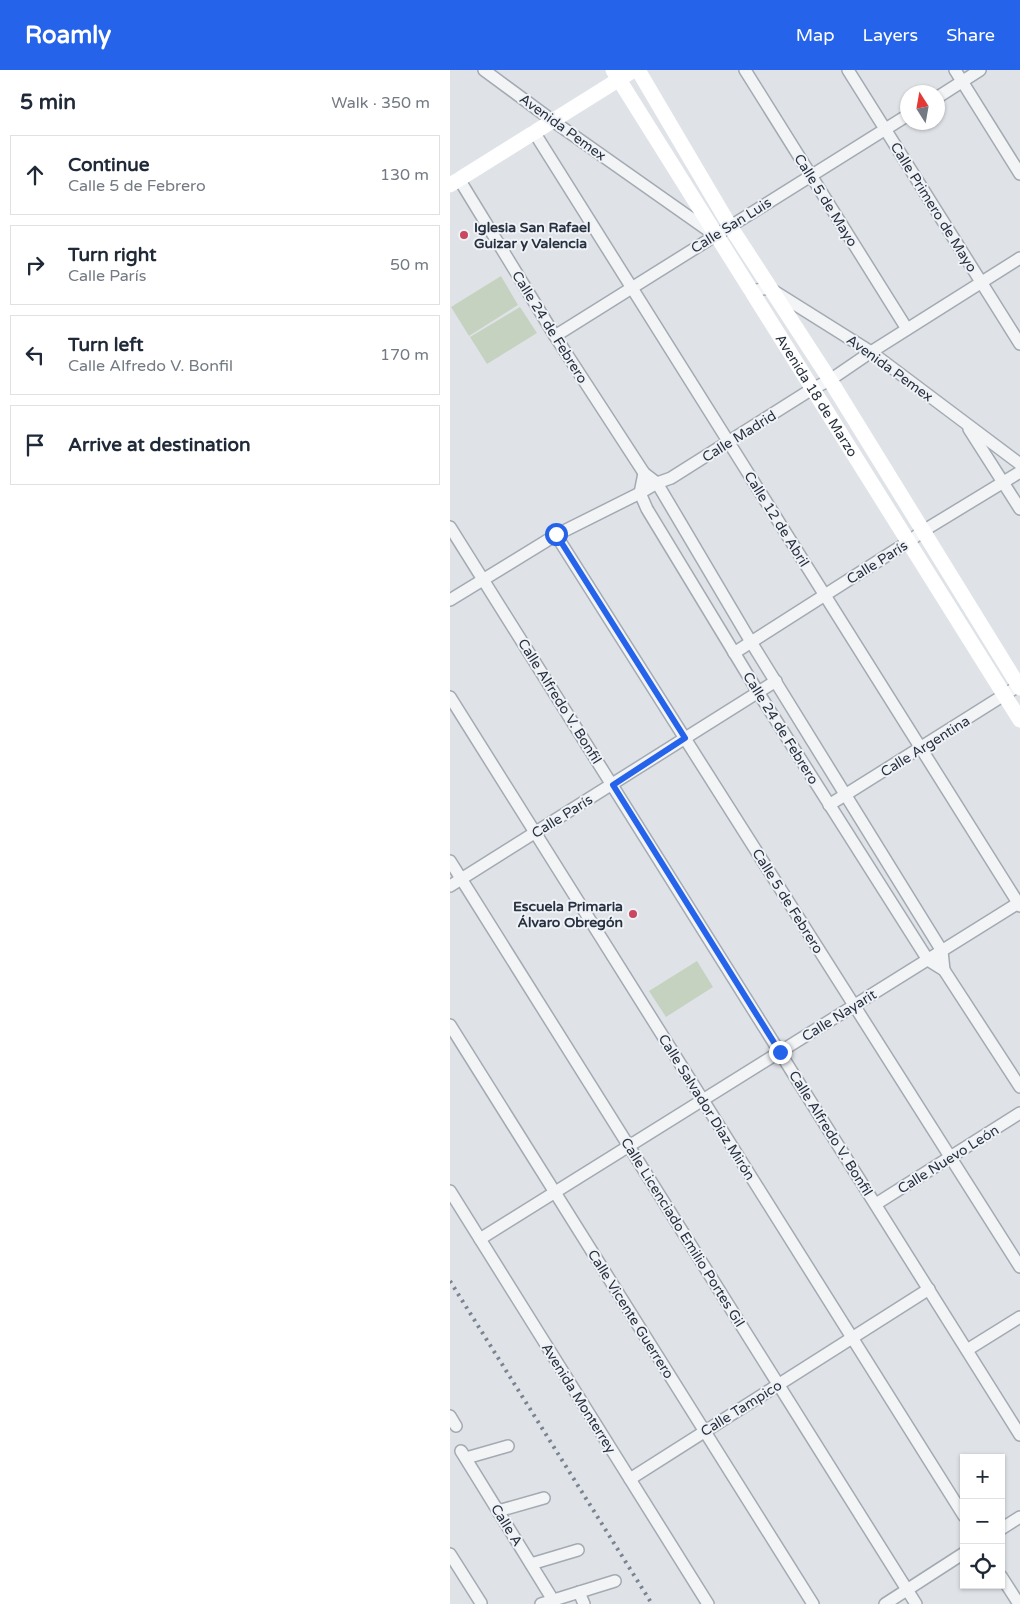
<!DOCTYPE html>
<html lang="en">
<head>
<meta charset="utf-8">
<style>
  body { margin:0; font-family:"Varela Round",sans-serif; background:#f2f2f3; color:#1f2937 }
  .controls { position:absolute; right:15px; bottom:15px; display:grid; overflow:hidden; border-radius:0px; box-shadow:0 1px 4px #0004 }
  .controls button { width:45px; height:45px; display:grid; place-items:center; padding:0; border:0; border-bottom:1px solid #e0e1e3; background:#fff; color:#1f2937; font:25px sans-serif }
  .compass { position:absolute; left:450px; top:15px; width:45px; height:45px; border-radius:50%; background:#fff; box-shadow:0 1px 4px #0004; rotate:349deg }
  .stop { position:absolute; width:15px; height:15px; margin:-11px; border:4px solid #2563eb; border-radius:50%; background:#fff }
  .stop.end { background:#2563eb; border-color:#fff; box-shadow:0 1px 5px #0008 }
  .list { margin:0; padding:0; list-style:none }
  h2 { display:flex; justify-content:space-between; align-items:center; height:65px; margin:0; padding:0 20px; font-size:21px }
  h2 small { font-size:16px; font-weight:400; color:#747a83 }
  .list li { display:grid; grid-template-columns:32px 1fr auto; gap:15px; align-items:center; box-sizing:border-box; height:80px; margin:0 10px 10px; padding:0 10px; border:1px solid #e0e1e3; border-radius:0px }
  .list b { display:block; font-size:19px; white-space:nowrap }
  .list p { margin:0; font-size:16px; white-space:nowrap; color:#747a83 }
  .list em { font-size:16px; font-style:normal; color:#747a83 }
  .icon { flex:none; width:28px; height:28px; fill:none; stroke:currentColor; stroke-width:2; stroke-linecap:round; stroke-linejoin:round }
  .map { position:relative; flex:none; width:570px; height:1534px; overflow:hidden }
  header { display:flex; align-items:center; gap:30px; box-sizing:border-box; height:70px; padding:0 25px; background:#2563eb; color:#fff }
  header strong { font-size:24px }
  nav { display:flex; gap:28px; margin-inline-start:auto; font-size:18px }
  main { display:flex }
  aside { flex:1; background:#fff }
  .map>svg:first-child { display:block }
</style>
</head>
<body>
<header>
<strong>Roamly</strong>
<nav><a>Map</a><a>Layers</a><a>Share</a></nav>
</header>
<main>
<aside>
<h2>5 min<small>Walk · 350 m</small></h2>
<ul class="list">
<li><svg class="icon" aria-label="ahead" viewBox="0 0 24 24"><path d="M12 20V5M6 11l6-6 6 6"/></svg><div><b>Continue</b><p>Calle 5 de Febrero</p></div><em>130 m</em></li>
<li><svg class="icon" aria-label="right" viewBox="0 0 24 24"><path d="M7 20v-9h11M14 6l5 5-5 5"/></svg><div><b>Turn right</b><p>Calle París</p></div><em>50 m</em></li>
<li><svg class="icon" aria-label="left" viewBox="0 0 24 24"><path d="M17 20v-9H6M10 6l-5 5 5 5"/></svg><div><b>Turn left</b><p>Calle Alfredo V. Bonfil</p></div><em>170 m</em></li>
<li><svg class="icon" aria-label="arrive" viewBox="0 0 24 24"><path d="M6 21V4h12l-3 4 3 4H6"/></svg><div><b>Arrive at destination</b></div></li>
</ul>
</aside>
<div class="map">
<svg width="570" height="1534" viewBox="0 0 570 1534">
  <rect width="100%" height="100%" fill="#dfe3e8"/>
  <g fill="#c5d2c0">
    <path d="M51,206L68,235L19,266L1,237Z"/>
    <path d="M70,237L87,263L37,294L20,267Z"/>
    <path d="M247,891L263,917L216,947L199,921Z"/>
  </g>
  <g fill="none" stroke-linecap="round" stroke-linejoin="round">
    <defs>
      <g id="street">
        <path d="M34,0L103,51L262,163"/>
        <path d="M295,0L457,259"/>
        <path d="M398,0L570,274"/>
        <path d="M505,0L570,104"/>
        <path d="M488,27L530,0"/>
        <path d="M84,62L570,836"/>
        <path d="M9,109L105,266L194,403L207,413L301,572L492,881L494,900"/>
        <path d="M301,221L319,218L421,282L570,394"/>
        <path d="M105,266L458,45"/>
        <path d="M519,359L570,439"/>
        <path d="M194,403L190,423L197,439L308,622L478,890L494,900L570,1017"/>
        <path d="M0,457L570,1365"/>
        <path d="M106,465L570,1197"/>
        <path d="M0,530L106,465L190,423L207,413L221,408L362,319L380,310L421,282L570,188"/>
        <path d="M284,583L458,472L473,461L570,402"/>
        <path d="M0,627L514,1446"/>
        <path d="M379,735L570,615"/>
        <path d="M0,791L466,1534"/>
        <path d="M0,816L326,611"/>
        <path d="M0,955L363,1534"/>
        <path d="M0,1121L258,1534"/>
        <path d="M426,1134L570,1043"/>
        <path d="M30,1169L570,832"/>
        <path d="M517,1280L570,1247"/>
        <path d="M0,1346L6,1356"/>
        <path d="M11,1381L103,1530"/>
        <path d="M16,1388L58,1376"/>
        <path d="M180,1409L479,1219"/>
        <path d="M48,1441L94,1428"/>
        <path d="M551,1459L570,1447"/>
        <path d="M0,1484L31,1533"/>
        <path d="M81,1494L128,1480"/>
        <path d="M551,1506L569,1534"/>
        <path d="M129,1522L134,1534"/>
        <path d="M91,1534L165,1511"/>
        <path d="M435,1534L514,1483"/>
      </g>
    </defs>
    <use href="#street" stroke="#a4aab2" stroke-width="14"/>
    <use href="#street" stroke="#f2f4f6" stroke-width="11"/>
    <g stroke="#fff" stroke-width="15">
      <path id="s1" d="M163,0L570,650"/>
      <path d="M188,0L280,156L380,310L570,618"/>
      <path d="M0,115L184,0"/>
    </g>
    <path stroke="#798391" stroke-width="4" stroke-dasharray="2.5 5" stroke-linecap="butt" d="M0,1211L202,1534"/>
  </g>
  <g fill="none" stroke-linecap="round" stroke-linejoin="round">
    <path stroke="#2563eb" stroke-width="6" d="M106,464L235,668L163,715L330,982"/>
  </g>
  <g fill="#ca4760" stroke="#eff2f6" stroke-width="2">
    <circle cx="14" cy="165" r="5"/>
    <circle cx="183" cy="844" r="5"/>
  </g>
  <g text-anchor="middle" stroke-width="4" stroke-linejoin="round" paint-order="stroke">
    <g font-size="14" fill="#28313f" stroke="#eff2f6">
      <text transform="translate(113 57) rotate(36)" y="5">Avenida Pemex</text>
      <text transform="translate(376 130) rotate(58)" y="5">Calle 5 de Mayo</text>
      <text transform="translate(484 137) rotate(58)" y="5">Calle Primero de Mayo</text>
      <text transform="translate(281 155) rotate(-32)" y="5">Calle San Luis</text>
      <text transform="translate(100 257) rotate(58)" y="5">Calle 24 de Febrero</text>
      <text transform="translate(440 298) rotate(36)" y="5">Avenida Pemex</text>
      <text dy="5" stroke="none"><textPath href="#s1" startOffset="384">Avenida 18 de Marzo</textPath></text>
      <text transform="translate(289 366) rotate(-32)" y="5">Calle Madrid</text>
      <text transform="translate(327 449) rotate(58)" y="5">Calle 12 de Abril</text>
      <text transform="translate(427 492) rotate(-32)" y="5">Calle París</text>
      <text transform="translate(110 631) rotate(58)" y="5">Calle Alfredo V. Bonfil</text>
      <text transform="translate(331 658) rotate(58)" y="5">Calle 24 de Febrero</text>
      <text transform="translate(475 676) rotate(-32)" y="5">Calle Argentina</text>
      <text transform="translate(112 746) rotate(-32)" y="5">Calle París</text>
      <text transform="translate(338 831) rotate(58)" y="5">Calle 5 de Febrero</text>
      <text transform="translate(389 945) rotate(-32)" y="5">Calle Nayarit</text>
      <text transform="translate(257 1037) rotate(58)" y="5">Calle Salvador Díaz Mirón</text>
      <text transform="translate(381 1063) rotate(58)" y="5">Calle Alfredo V. Bonfil</text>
      <text transform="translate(498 1089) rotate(-32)" y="5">Calle Nuevo León</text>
      <text transform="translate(233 1162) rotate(58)" y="5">Calle Licenciado Emilio Portes Gil</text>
      <text transform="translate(181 1244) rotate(58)" y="5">Calle Vicente Guerrero</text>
      <text transform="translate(129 1328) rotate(58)" y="5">Avenida Monterrey</text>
      <text transform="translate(291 1338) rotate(-32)" y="5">Calle Tampico</text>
      <text transform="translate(57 1455) rotate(58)" y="5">Calle A</text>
    </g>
    <g font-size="14" font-weight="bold" fill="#28313f" stroke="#eff2f6" text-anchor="start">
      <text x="24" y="162">Iglesia San Rafael<tspan x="24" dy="16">Guizar y Valencia</tspan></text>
      <text x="173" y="841" text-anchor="end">Escuela Primaria<tspan x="173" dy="16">Álvaro Obregón</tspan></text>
    </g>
  </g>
</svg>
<div class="controls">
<button>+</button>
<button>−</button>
<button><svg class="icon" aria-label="locate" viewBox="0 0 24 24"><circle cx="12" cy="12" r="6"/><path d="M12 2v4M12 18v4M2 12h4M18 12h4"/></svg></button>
</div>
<svg class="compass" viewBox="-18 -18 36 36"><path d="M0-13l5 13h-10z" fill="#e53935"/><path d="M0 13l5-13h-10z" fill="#747a83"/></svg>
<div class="stop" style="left:106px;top:464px"></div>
<div class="stop end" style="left:330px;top:982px"></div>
</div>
</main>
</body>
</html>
